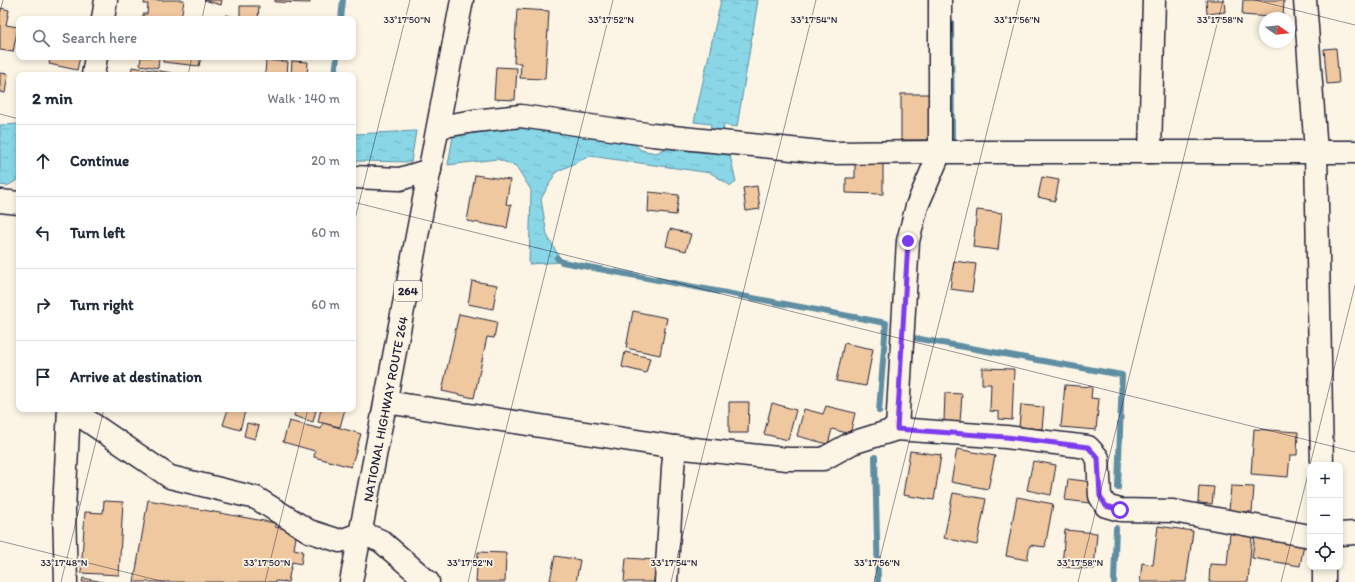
<!DOCTYPE html>
<html lang="en">
<head>
<meta charset="utf-8">
<style>
  body { margin:0; font-family:Itim,sans-serif; background:#f6f6f7; color:#1f2937 }
  .controls { position:absolute; right:12px; bottom:12px; display:grid; overflow:hidden; border-radius:8px; box-shadow:0 2px 6px #0003 }
  .controls button { width:36px; height:36px; display:grid; place-items:center; padding:0; border:0; border-bottom:1px solid #e0e1e3; background:#fff; color:#1f2937; font:20px sans-serif }
  .compass { position:absolute; left:1259px; top:12px; width:36px; height:36px; border-radius:50%; background:#fff; box-shadow:0 2px 6px #0003; rotate:104deg }
  .stop { position:absolute; width:12px; height:12px; margin:-9px; border:3px solid #7c3aed; border-radius:50%; background:#fff }
  .stop.end { background:#7c3aed; border-color:#fff; box-shadow:0 1px 4px #0008 }
  .list { margin:0; padding:0; list-style:none }
  h2 { display:flex; justify-content:space-between; align-items:center; height:52px; margin:0; padding:0 16px; font-size:17px }
  h2 small { font-size:13px; font-weight:400; color:#747a83 }
  .list li { display:grid; grid-template-columns:26px 1fr auto; gap:12px; align-items:center; box-sizing:border-box; height:72px; padding:0 16px; border-top:1px solid #e0e1e3 }
  .list b { display:block; font-size:15px; white-space:nowrap }
  .list em { font-size:13px; font-style:normal; color:#747a83 }
  .icon { flex:none; width:22px; height:22px; fill:none; stroke:currentColor; stroke-width:2; stroke-linecap:round; stroke-linejoin:round }
  .map { position:relative; flex:none; width:1355px; height:582px; overflow:hidden }
  .search { position:absolute; background:#fff; box-shadow:0 2px 6px #0003; left:16px; top:16px; width:340px; height:44px; display:flex; align-items:center; gap:10px; box-sizing:border-box; padding:0 14px; border-radius:8px; color:#747a83; font-size:15px }
  .panel { position:absolute; background:#fff; box-shadow:0 2px 6px #0003; left:16px; top:72px; width:340px; height:340px; border-radius:8px }
  .map>svg:first-child { display:block }
</style>
</head>
<body>
<div class="map">
<svg width="1355" height="582" viewBox="0 0 1355 582">
  <defs>
    <pattern id="water-ripples" width="26" height="14" patternUnits="userSpaceOnUse"><rect width="26" height="14" fill="#88d6e6"/><path d="M2 4q2-2 4 0t4 0M15 11q2-2 4 0t4 0" fill="none" stroke="#75b7c6"/></pattern>
  </defs>
  <rect width="100%" height="100%" fill="#fcf5e5"/>
  <filter id="ink" filterUnits="userSpaceOnUse"><feTurbulence type="fractalNoise" baseFrequency=".025" numOctaves="2"/><feDisplacementMap in="SourceGraphic" scale="8" xChannelSelector="R" yChannelSelector="G"/><feConvolveMatrix kernelMatrix="1 2 1 2 8 2 1 2 1" color-interpolation-filters="sRGB"/></filter>
  <g filter="url(#ink)">
    <g fill="url(#water-ripples)" stroke="#5f8ea2">
      <path d="M721,0H758L737,127L724,125L720,154L730,155L736,182L731,186L711,173L590,156L556,172L541,199L547,235L562,262L529,264L531,190L516,166L497,159L448,165L453,136L519,127L634,144L641,150L656,153L667,148L707,153L711,124L694,122Z"/>
      <path d="M19,124V179L7,186L0,185V125Z"/>
      <path d="M416,131L411,162L353,161V133L355,134Z"/>
    </g>
    <g fill="none" stroke-linecap="round" stroke-linejoin="round">
      <g stroke="#5f8ea2" stroke-width="6">
        <path d="M341,19L343,0"/>
        <path d="M951,22L952,138"/>
        <path d="M335,75L337,57"/>
        <path d="M557,258L562,262L886,323L879,411"/>
        <path d="M914,338L1122,375L1118,488"/>
        <path d="M875,457L878,582"/>
        <path d="M1114,582L1116,528"/>
      </g>
    </g>
    <g fill="#f0c8a0" stroke="#22223b">
      <path d="M145,0H184L181,19H143V14H147L148,4H144Z"/>
      <path d="M204,0H222L221,5Z"/>
      <path d="M275,0H310V3L275,2Z"/>
      <path d="M1206,0H1224L1225,12L1207,14Z"/>
      <path d="M1243,0H1284L1283,18L1242,15Z"/>
      <path d="M240,6H259L258,19H246L240,17Z"/>
      <path d="M0,8L9,10L6,25L18,27L13,52L0,50Z"/>
      <path d="M517,9L549,11L545,79L520,78L521,63H514Z"/>
      <path d="M226,15L242,19H225Z"/>
      <path d="M1336,48L1339,83L1327,84L1324,49Z"/>
      <path d="M51,57H80L77,70L49,64Z"/>
      <path d="M141,57H159L158,68L140,65Z"/>
      <path d="M163,57H201L199,66L163,62Z"/>
      <path d="M266,60L288,62L287,75H265Z"/>
      <path d="M292,61L308,62L307,75H291Z"/>
      <path d="M132,67L173,73V75H131Z"/>
      <path d="M496,67L517,68L515,100L494,99Z"/>
      <path d="M0,73L8,74L5,93L0,92Z"/>
      <rect x="901" y="94" width="28" height="46"/>
      <path d="M855,161L883,162V194L846,193V178H855Z"/>
      <path d="M475,175L510,180L506,204L511,205L507,228L467,221Z"/>
      <path d="M1042,177L1059,180L1055,201L1038,197Z"/>
      <path d="M757,186L760,209L746,211L743,188Z"/>
      <path d="M649,192L679,195L676,215L648,212Z"/>
      <path d="M977,210L1002,213L998,250L973,247Z"/>
      <path d="M670,229L691,234L686,251L666,246Z"/>
      <path d="M954,261L976,264L972,292L950,289Z"/>
      <path d="M472,281L497,285L493,309L468,304Z"/>
      <path d="M633,311L667,318L660,355L626,348Z"/>
      <path d="M459,314L497,322L494,338L487,337L474,398L442,391Z"/>
      <path d="M844,343L873,349L866,386L836,381Z"/>
      <path d="M625,352L650,358L646,373L622,367Z"/>
      <path d="M982,368L1014,369L1012,420L999,419V412L990,411L991,384H982Z"/>
      <path d="M1065,385L1092,387L1091,398L1099,399L1096,430L1061,427Z"/>
      <path d="M945,393L962,394L960,422H944Z"/>
      <path d="M729,402H749L748,433H729Z"/>
      <path d="M772,403L796,410L788,440L764,434Z"/>
      <path d="M1021,405L1044,407L1042,429L1019,427Z"/>
      <path d="M826,406L855,413L850,434L832,429L828,444L797,436L804,409L823,414Z"/>
      <path d="M228,409H236L245,411L240,430L223,425Z"/>
      <path d="M296,409L316,410L313,422L294,416Z"/>
      <path d="M321,409H345L340,427L318,422Z"/>
      <path d="M289,421L321,429L323,423L361,434L351,467L314,457L315,451L283,442Z"/>
      <path d="M247,423L259,426L255,439L244,436Z"/>
      <path d="M1254,429L1298,432L1297,455H1290L1288,477L1251,474Z"/>
      <path d="M957,449L995,456L988,489L951,482Z"/>
      <path d="M910,451L941,455L934,500L903,495Z"/>
      <path d="M1033,461L1056,465L1051,495L1027,490Z"/>
      <path d="M1068,479L1093,482L1090,503L1065,500Z"/>
      <path d="M1199,486L1214,487L1212,504L1198,503Z"/>
      <path d="M1231,486L1254,487L1252,512L1229,511Z"/>
      <path d="M953,493L986,499L977,545L944,538Z"/>
      <path d="M1017,497L1053,504L1045,547L1030,545L1027,560L1006,556Z"/>
      <path d="M148,500L275,523V527L297,531L294,549L303,551L301,564L292,562L288,582L276,581V582H134Z"/>
      <path d="M104,501L123,502L119,575L81,573L85,512L103,513Z"/>
      <path d="M1158,526L1193,531L1186,582H1140L1142,563L1153,565Z"/>
      <path d="M1065,530L1097,533L1094,569L1062,567Z"/>
      <path d="M1230,533L1252,535L1248,582H1209L1210,564L1227,565Z"/>
      <path d="M1255,536L1304,544L1300,566L1252,558Z"/>
      <path d="M478,552L506,553L505,582H476Z"/>
      <path d="M555,556L580,560L576,582H561L550,580Z"/>
      <path d="M626,558L656,560L654,582H624Z"/>
      <path d="M83,578L103,582H82Z"/>
    </g>
    <g fill="none" stroke-linecap="round" stroke-linejoin="round">
      <defs>
        <g id="minor">
          <path d="M1305,0L1316,152L1322,465"/>
          <path d="M103,19L106,0"/>
          <path d="M93,75L96,57"/>
          <path d="M439,127L474,121L521,116L653,135L831,153L940,152H1355"/>
          <path d="M1150,152L1154,0"/>
          <path d="M353,177L400,179L430,170"/>
          <path d="M0,201L19,203"/>
          <path d="M386,402L675,447"/>
          <path d="M69,413L85,419L170,477L256,498L309,531L340,541L362,533L381,541L428,582"/>
          <path d="M897,429L908,241L917,206L940,152V0"/>
          <path d="M1340,534L1355,533"/>
          <path d="M1324,567V582"/>
          <path d="M66,582L64,510L69,409"/>
          <path d="M666,582L673,468L675,447L787,459H823L852,443L897,429L1006,437L1088,447L1098,458L1100,496L1106,506L1120,510L1173,511L1310,536"/>
        </g>
        <path id="trunk" d="M351,582L462,0"/>
      </defs>
      <use href="#minor" stroke="#22223b" stroke-width="25"/>
      <use href="#trunk" stroke="#22223b" stroke-width="25"/>
      <use href="#minor" stroke="#fcf5e5" stroke-width="22"/>
      <use href="#trunk" stroke="#fcf5e5" stroke-width="22"/>
    </g>
  </g>
  <g fill="none" stroke-linecap="round" stroke-linejoin="round" filter="url(#ink)">
    <path stroke="#7c3aed" stroke-width="5" d="M908,241L897,429L1006,437L1088,447L1098,458L1100,496L1106,506L1120,510"/>
  </g>
  <path fill="none" stroke="#22223b" stroke-width="1" stroke-opacity="0.45" d="M1255,0L1355,25M0,12L3,0M202,19L206,0M188,75L192,57M0,114L19,119M353,202L1355,452M353,227L410,0M1310,465L1355,285M0,541L165,582M61,582L104,409M265,582L308,409M468,582L613,0M671,582L816,0M874,582L1020,0M1078,582L1223,0M1281,582L1310,466"/>
  <g text-anchor="middle" stroke-width="3.5" stroke-linejoin="round" paint-order="stroke">
    <rect fill="#fcf5e5" stroke="#63616e" stroke-width="1" x="394" y="281" width="28" height="20" rx="3"/>
    <g font-size="12" font-weight="bold" fill="#22223b">
      <text x="408" y="295">264</text>
    </g>
    <g font-size="13" fill="#22223b" stroke="#fcf5e5">
      <text transform="translate(385 409) rotate(-79)" y="5">NATIONAL HIGHWAY ROUTE 264</text>
    </g>
  </g>
  <g font-size="10" text-anchor="middle" fill="#22223b" stroke="#fcf5e5" stroke-width="3.5" stroke-linejoin="round" paint-order="stroke">
    <text x="407" y="23">33°17'50"N</text>
    <text x="611" y="23">33°17'52"N</text>
    <text x="814" y="23">33°17'54"N</text>
    <text x="1017" y="23">33°17'56"N</text>
    <text x="1220" y="23">33°17'58"N</text>
    <text x="64" y="566">33°17'48"N</text>
    <text x="267" y="566">33°17'50"N</text>
    <text x="470" y="566">33°17'52"N</text>
    <text x="674" y="566">33°17'54"N</text>
    <text x="877" y="566">33°17'56"N</text>
    <text x="1080" y="566">33°17'58"N</text>
  </g>
</svg>
<div class="controls">
<button>+</button>
<button>−</button>
<button><svg class="icon" aria-label="locate" viewBox="0 0 24 24"><circle cx="12" cy="12" r="6"/><path d="M12 2v4M12 18v4M2 12h4M18 12h4"/></svg></button>
</div>
<svg class="compass" viewBox="-18 -18 36 36"><path d="M0-13l5 13h-10z" fill="#e53935"/><path d="M0 13l5-13h-10z" fill="#747a83"/></svg>
<div class="stop" style="left:1120px;top:510px"></div>
<div class="stop end" style="left:908px;top:241px"></div>
<div class="search"><svg class="icon" aria-label="search" viewBox="0 0 24 24"><circle cx="10" cy="10" r="6"/><path d="M15 15l6 6"/></svg>Search here</div>
<section class="panel">
<h2>2 min<small>Walk · 140 m</small></h2>
<ul class="list">
<li><svg class="icon" aria-label="ahead" viewBox="0 0 24 24"><path d="M12 20V5M6 11l6-6 6 6"/></svg><div><b>Continue</b></div><em>20 m</em></li>
<li><svg class="icon" aria-label="left" viewBox="0 0 24 24"><path d="M17 20v-9H6M10 6l-5 5 5 5"/></svg><div><b>Turn left</b></div><em>60 m</em></li>
<li><svg class="icon" aria-label="right" viewBox="0 0 24 24"><path d="M7 20v-9h11M14 6l5 5-5 5"/></svg><div><b>Turn right</b></div><em>60 m</em></li>
<li><svg class="icon" aria-label="arrive" viewBox="0 0 24 24"><path d="M6 21V4h12l-3 4 3 4H6"/></svg><div><b>Arrive at destination</b></div></li>
</ul>
</section>
</div>
</body>
</html>
